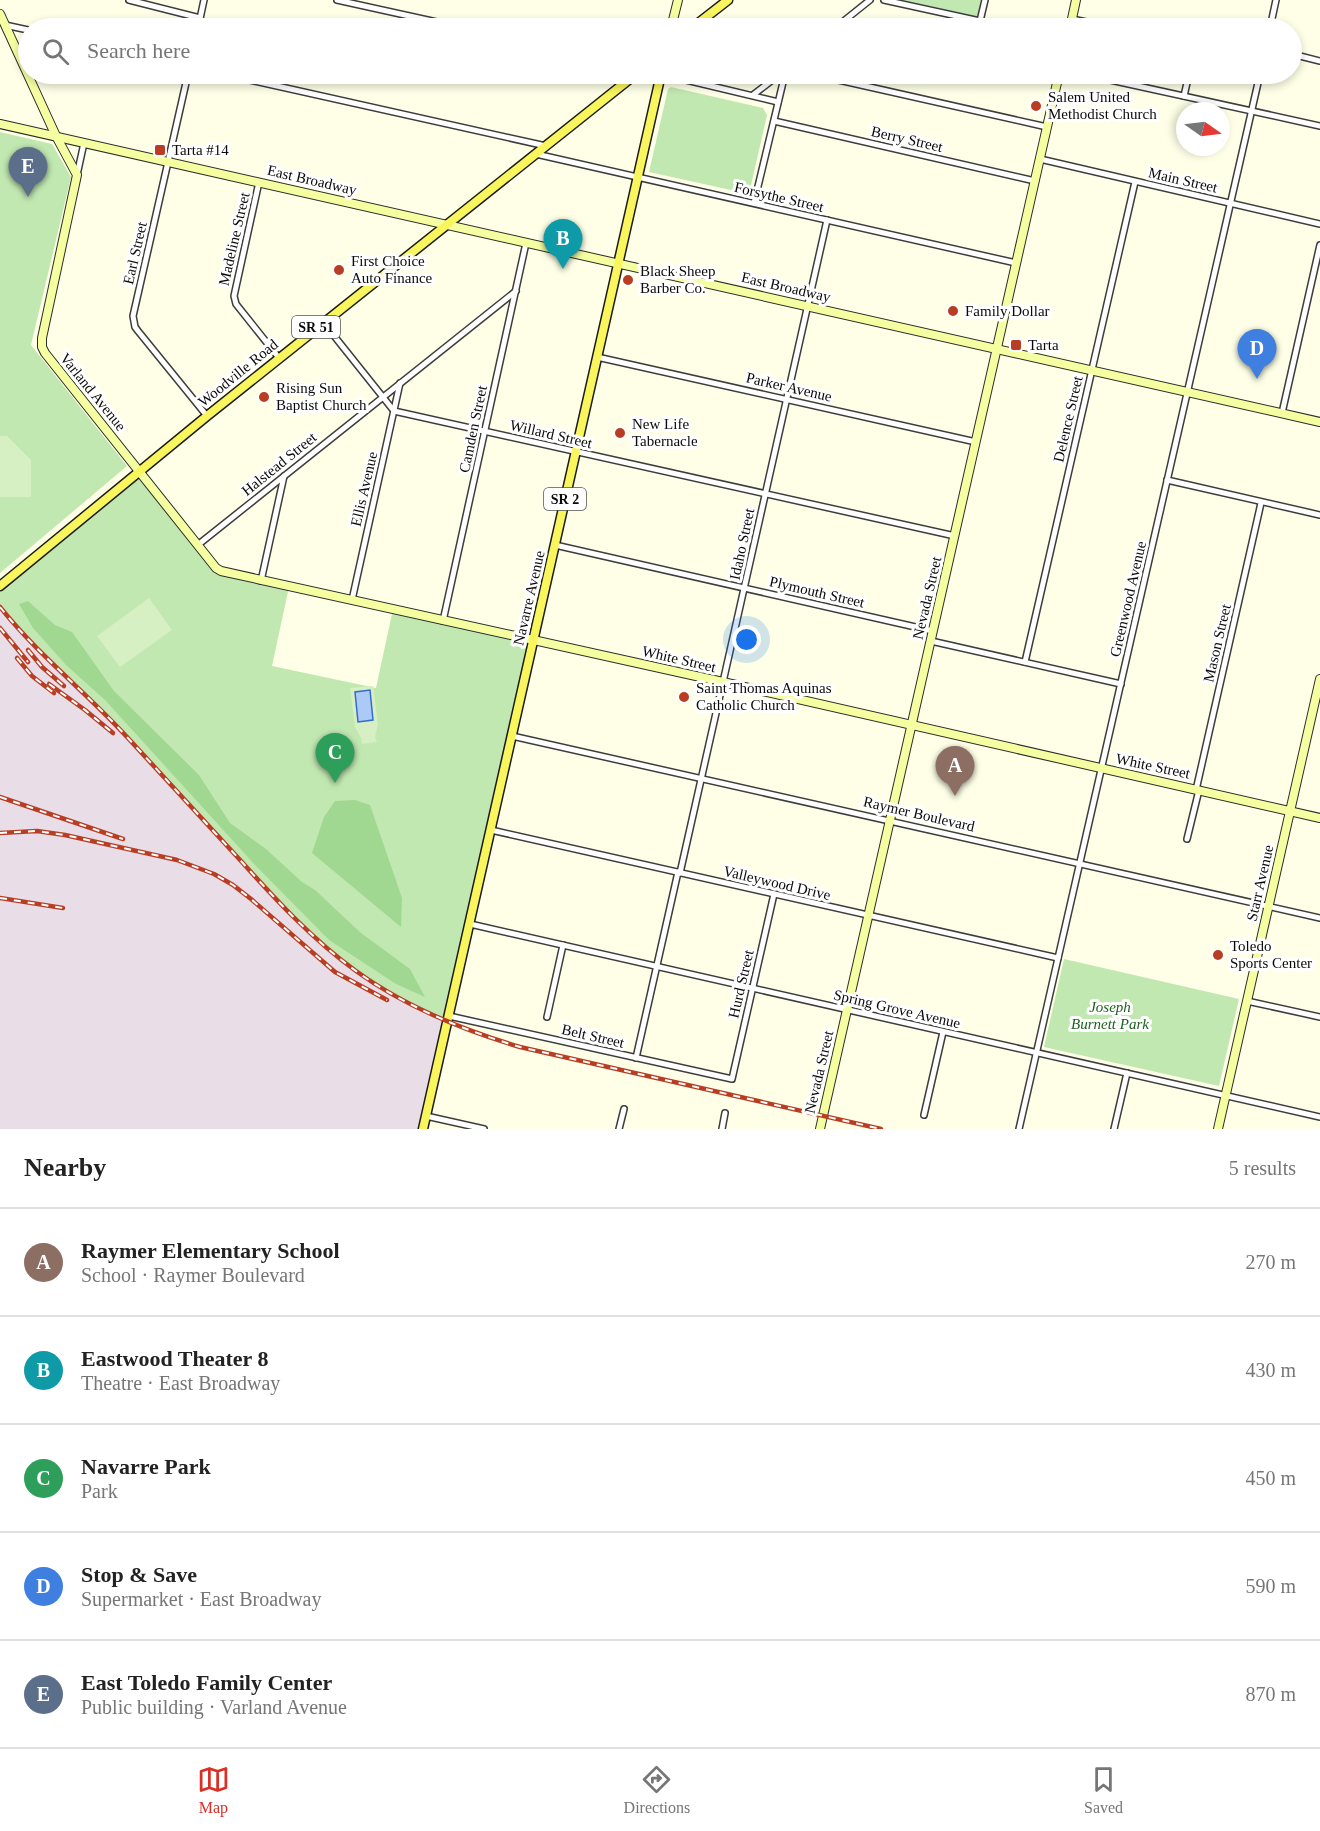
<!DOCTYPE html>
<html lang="en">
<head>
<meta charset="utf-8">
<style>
  body { margin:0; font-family:Georgia,serif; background:#f6f6f6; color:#222 }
  .compass { position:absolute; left:1176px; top:102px; width:54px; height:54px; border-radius:50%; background:#fff; box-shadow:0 3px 9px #0003; rotate:104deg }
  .you { position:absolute; left:747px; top:640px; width:21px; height:21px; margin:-15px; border:4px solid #fff; border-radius:50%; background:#1a73e8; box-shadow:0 0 0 9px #1a73e833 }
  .badge { display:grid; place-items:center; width:39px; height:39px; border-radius:50%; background:#d93025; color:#fff; font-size:20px; font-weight:700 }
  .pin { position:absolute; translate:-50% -50px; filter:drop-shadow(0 2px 3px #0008) }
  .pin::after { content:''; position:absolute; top:32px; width:21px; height:18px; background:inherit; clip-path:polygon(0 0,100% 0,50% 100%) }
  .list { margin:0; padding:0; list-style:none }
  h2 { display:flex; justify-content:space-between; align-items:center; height:78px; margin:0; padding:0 24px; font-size:26px }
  h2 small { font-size:20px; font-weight:400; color:#767676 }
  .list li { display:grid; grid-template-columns:39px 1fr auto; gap:18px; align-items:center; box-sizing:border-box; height:108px; padding:0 24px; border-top:2px solid #e0e0e0 }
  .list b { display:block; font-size:22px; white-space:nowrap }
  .list p { margin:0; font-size:20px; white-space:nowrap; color:#767676 }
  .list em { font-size:20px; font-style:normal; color:#767676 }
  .icon { flex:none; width:33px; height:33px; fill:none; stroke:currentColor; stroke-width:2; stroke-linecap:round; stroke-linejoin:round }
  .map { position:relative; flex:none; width:1320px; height:1129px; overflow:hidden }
  .search { position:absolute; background:#fff; box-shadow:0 3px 9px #0003; left:18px; right:18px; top:18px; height:66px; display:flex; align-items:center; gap:15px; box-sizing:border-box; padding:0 21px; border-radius:33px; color:#767676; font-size:22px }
  .sheet { height:618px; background:#fff }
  nav { display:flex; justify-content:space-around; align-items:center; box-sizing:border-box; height:84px; border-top:2px solid #e0e0e0; background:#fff; font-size:16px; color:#767676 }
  nav a { display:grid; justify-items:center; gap:3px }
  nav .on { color:#d93025 }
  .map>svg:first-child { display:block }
</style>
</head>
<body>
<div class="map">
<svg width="1320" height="1129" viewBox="0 0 1320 1129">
  <rect width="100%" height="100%" fill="#feffe6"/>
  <path fill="#e9dde8" d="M0,606L20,631L114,723L223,842L324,945L377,985L405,1001L448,1021L423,1129H0Z"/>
  <g fill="#c2e8b2">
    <path d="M902,0H981L978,17Z"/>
    <path d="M671,87L763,108L767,115L749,194L649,172L668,89Z"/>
    <path d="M0,132L52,144L71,177L31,345L127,466L0,573Z"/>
    <path d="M139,471L216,568L289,587L272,666L376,688L393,609L534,640L448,1021L405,1001L357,972L324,945L269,892L114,723L20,631L0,606V586Z"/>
    <path d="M1064,959L1239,999L1219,1086L1044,1047Z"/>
  </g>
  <g fill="#a1d891">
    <path d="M28,601L55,625L72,632L114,691L199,775L230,823L266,849L302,882L315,890L361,933L410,969L425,997L396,984L329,940L255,865L105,700L66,665L33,628L19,604Z"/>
    <path d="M355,800L370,805L402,898L401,927L312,853L324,817L335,801Z"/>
  </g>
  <g fill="#d6efc3">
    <path d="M0,436H7L31,460V497H0Z"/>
    <path d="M149,598L172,630L120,667L97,636Z"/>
    <path d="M373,686L378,724L375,737L377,742L362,744L361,738L355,727L350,688Z"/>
  </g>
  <path fill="#accaf6" stroke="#336dcc" stroke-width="1.5" d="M370,690L373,720L358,722L355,692Z"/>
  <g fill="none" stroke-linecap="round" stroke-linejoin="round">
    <defs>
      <g id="street">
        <path d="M129,0L200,18"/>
        <path d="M337,0L464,28"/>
        <path d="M884,0L1012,28"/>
        <path d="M1072,19L1115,28"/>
        <path d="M980,21L985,0"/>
        <path d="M5,25L28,30"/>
        <path d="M198,28L204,0"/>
        <path d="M835,28L870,0"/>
        <path d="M1199,28L1201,22"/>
        <path d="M1270,28L1276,0"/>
        <path d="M1292,54L1320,61"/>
        <path d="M188,74L133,316L135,327L138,331L207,416"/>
        <path d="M223,74L546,146"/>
        <path d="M661,74L778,102"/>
        <path d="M812,74L1047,127"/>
        <path d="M1083,74L1320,126"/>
        <path d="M753,95L780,74"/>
        <path d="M1184,96L1189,74"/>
        <path d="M774,121L1035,181"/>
        <path d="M536,154L1016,263"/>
        <path d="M1040,159L1320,224"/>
        <path d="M77,175L84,143"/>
        <path d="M259,182L234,296L236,304L279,358"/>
        <path d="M754,203L785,74"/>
        <path d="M323,322L394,411L955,536"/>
        <path d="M597,357L976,442"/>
        <path d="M1282,413L1320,245"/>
        <path d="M1167,480L1320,515"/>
        <path d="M199,544L516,291"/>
        <path d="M555,545L933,631"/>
        <path d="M261,581L284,476"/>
        <path d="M352,600L400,383"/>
        <path d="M443,621L526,243"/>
        <path d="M931,641L1121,684"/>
        <path d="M1025,662L1135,182"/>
        <path d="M512,736L1320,918"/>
        <path d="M1196,790L1261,503"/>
        <path d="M491,830L1058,958"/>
        <path d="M1187,839L1199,790"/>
        <path d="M680,873L827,220"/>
        <path d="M470,924L1320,1117"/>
        <path d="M1247,1001L1320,1017"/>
        <path d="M449,1016L732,1079L774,894"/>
        <path d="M547,1017L563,945"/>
        <path d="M636,1058L678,872"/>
        <path d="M924,1115L943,1032"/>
        <path d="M426,1116L484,1129"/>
        <path d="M619,1129L624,1109"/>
        <path d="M722,1129L725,1113"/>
        <path d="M1019,1129L1260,74"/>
        <path d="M1114,1129L1127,1073"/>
      </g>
      <g id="secondary">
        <path d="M0,14L56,136L77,175L42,338V347L45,353L216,568L221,571L723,682L1320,818"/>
        <path d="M671,28L678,0"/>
        <path d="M1070,28L1076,0"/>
        <path d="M0,124L1320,422"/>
        <path d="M820,1129L1059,74"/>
        <path d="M1218,1129L1320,679"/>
      </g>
      <g id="primary">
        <path d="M692,28L728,0"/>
        <path d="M0,586L207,416L636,74"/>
        <path d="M423,1129L661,74"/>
      </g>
    </defs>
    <use href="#street" stroke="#3d3d3d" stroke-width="8"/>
    <use href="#secondary" stroke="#2c2c2c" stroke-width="10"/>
    <use href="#primary" stroke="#1b1b1b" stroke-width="11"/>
    <use href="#street" stroke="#fff" stroke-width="5"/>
    <use href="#secondary" stroke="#f5ffa1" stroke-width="8"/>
    <use href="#primary" stroke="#f9f55d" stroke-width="8"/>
    <defs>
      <g id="rail">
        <path d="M0,607C38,655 86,692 127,737C165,778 203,820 241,861C276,900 313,940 356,971C404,1006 463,1030 520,1047L881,1129"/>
        <path d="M0,628L28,662"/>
        <path d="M28,650L42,667L64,686"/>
        <path d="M17,658L32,676L54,693"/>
        <path d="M49,684L85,710L113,733"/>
        <path d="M0,797L123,839"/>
        <path d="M0,833L37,831L65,835L177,860L214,874L233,885L251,899L335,972L387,1000"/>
        <path d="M0,898L63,908"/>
      </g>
    </defs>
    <use href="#rail" stroke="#b83d23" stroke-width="4.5"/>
    <use href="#rail" stroke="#fff" stroke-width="2" stroke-dasharray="7" stroke-linecap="butt"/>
  </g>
  <g fill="#b83d23" stroke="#fff" stroke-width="2">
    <circle cx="1036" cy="106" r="6"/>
    <rect x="154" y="144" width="12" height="12" rx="3"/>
    <circle cx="339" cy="270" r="6"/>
    <circle cx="628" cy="280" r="6"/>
    <circle cx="953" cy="311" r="6"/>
    <rect x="1010" y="339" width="12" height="12" rx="3"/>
    <circle cx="264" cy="397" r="6"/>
    <circle cx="620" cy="433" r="6"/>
    <circle cx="684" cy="697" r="6"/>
    <circle cx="1218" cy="955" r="6"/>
  </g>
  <g text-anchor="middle" stroke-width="6" stroke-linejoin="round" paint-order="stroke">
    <g fill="#fff" stroke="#545454" stroke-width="1.5">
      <rect x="292" y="316" width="48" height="22" rx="4.5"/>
      <rect x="544" y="488" width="42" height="22" rx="4.5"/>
    </g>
    <g font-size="14" font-weight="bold" fill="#0a0a0a">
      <text x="316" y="332">SR 51</text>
      <text x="565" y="504">SR 2</text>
    </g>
    <g font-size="15" fill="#0a0a0a" stroke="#fff" text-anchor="start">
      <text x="1048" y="102">Salem United<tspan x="1048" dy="17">Methodist Church</tspan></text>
      <text x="172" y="155">Tarta #14</text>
      <text x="351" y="266">First Choice<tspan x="351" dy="17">Auto Finance</tspan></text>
      <text x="640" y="276">Black Sheep<tspan x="640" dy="17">Barber Co.</tspan></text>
      <text x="965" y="316">Family Dollar</text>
      <text x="1028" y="350">Tarta</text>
      <text x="276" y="393">Rising Sun<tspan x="276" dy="17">Baptist Church</tspan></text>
      <text x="632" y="429">New Life<tspan x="632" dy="17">Tabernacle</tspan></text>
      <text x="696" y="693">Saint Thomas Aquinas<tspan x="696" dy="17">Catholic Church</tspan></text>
      <text x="1230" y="951">Toledo<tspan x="1230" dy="17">Sports Center</tspan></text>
    </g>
    <g font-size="15" fill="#0a0a0a" stroke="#fff">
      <text transform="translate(907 139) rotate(13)" y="5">Berry Street</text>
      <text transform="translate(312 180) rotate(13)" y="5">East Broadway</text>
      <text transform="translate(1183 180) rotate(13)" y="5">Main Street</text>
      <text transform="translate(779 197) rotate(13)" y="5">Forsythe Street</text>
      <text transform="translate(234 239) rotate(-77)" y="5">Madeline Street</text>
      <text transform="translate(135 253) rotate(-77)" y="5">Earl Street</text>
      <text transform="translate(786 287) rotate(13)" y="5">East Broadway</text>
      <text transform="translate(238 373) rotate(-39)" y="5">Woodville Road</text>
      <text transform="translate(789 387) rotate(13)" y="5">Parker Avenue</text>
      <text transform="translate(93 392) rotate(51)" y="5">Varland Avenue</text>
      <text transform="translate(1068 419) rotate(-77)" y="5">Delence Street</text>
      <text transform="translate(473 429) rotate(-78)" y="5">Camden Street</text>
      <text transform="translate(551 434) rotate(13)" y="5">Willard Street</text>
      <text transform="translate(279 464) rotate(-39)" y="5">Halstead Street</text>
      <text transform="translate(364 489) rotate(-77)" y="5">Ellis Avenue</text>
      <text transform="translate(742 544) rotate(-78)" y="5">Idaho Street</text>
      <text transform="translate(817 592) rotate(13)" y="5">Plymouth Street</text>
      <text transform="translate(529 598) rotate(-77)" y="5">Navarre Avenue</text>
      <text transform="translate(927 598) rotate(-77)" y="5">Nevada Street</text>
      <text transform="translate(1128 599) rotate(-77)" y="5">Greenwood Avenue</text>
      <text transform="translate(1217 643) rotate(-77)" y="5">Mason Street</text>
      <text transform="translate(679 659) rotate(13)" y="5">White Street</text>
      <text transform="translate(1153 766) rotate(12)" y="5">White Street</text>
      <text transform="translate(919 814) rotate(13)" y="5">Raymer Boulevard</text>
      <text transform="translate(777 883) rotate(13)" y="5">Valleywood Drive</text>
      <text transform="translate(1260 883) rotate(-77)" y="5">Starr Avenue</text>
      <text transform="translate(741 984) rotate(-77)" y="5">Hurd Street</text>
      <text transform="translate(897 1009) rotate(13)" y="5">Spring Grove Avenue</text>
      <text transform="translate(593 1036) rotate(13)" y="5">Belt Street</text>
      <text transform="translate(819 1072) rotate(-77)" y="5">Nevada Street</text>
    </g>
    <g font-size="15" font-style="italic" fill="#1c601d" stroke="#fff">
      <text x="1110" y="1012">Joseph<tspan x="1110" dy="17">Burnett Park</tspan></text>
    </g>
  </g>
</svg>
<svg class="compass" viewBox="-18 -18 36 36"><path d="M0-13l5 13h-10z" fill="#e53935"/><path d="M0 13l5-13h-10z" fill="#767676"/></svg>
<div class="you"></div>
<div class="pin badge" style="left:955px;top:796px;background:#8d6e63">A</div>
<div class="pin badge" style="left:563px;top:269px;background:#0f9aa8">B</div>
<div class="pin badge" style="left:335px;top:783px;background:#2e9e5b">C</div>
<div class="pin badge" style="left:1257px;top:379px;background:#3f7fe0">D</div>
<div class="pin badge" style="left:28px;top:197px;background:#5c6f8a">E</div>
<div class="search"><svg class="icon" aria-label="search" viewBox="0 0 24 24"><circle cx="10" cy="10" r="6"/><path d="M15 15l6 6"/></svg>Search here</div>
</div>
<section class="sheet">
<h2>Nearby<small>5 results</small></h2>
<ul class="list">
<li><span class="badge" style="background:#8d6e63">A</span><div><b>Raymer Elementary School</b><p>School · Raymer Boulevard</p></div><em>270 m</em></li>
<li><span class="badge" style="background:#0f9aa8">B</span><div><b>Eastwood Theater 8</b><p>Theatre · East Broadway</p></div><em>430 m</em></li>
<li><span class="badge" style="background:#2e9e5b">C</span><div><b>Navarre Park</b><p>Park</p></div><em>450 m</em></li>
<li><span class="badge" style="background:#3f7fe0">D</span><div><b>Stop &amp; Save</b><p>Supermarket · East Broadway</p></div><em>590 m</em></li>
<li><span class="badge" style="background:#5c6f8a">E</span><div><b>East Toledo Family Center</b><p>Public building · Varland Avenue</p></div><em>870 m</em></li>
</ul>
</section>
<nav>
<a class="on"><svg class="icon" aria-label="map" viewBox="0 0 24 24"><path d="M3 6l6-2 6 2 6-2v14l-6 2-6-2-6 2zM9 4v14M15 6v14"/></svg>Map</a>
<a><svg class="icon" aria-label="directions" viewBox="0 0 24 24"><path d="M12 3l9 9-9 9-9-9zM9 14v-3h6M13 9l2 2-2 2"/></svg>Directions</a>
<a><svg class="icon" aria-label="saved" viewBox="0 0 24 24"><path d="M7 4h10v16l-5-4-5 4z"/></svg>Saved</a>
</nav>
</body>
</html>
